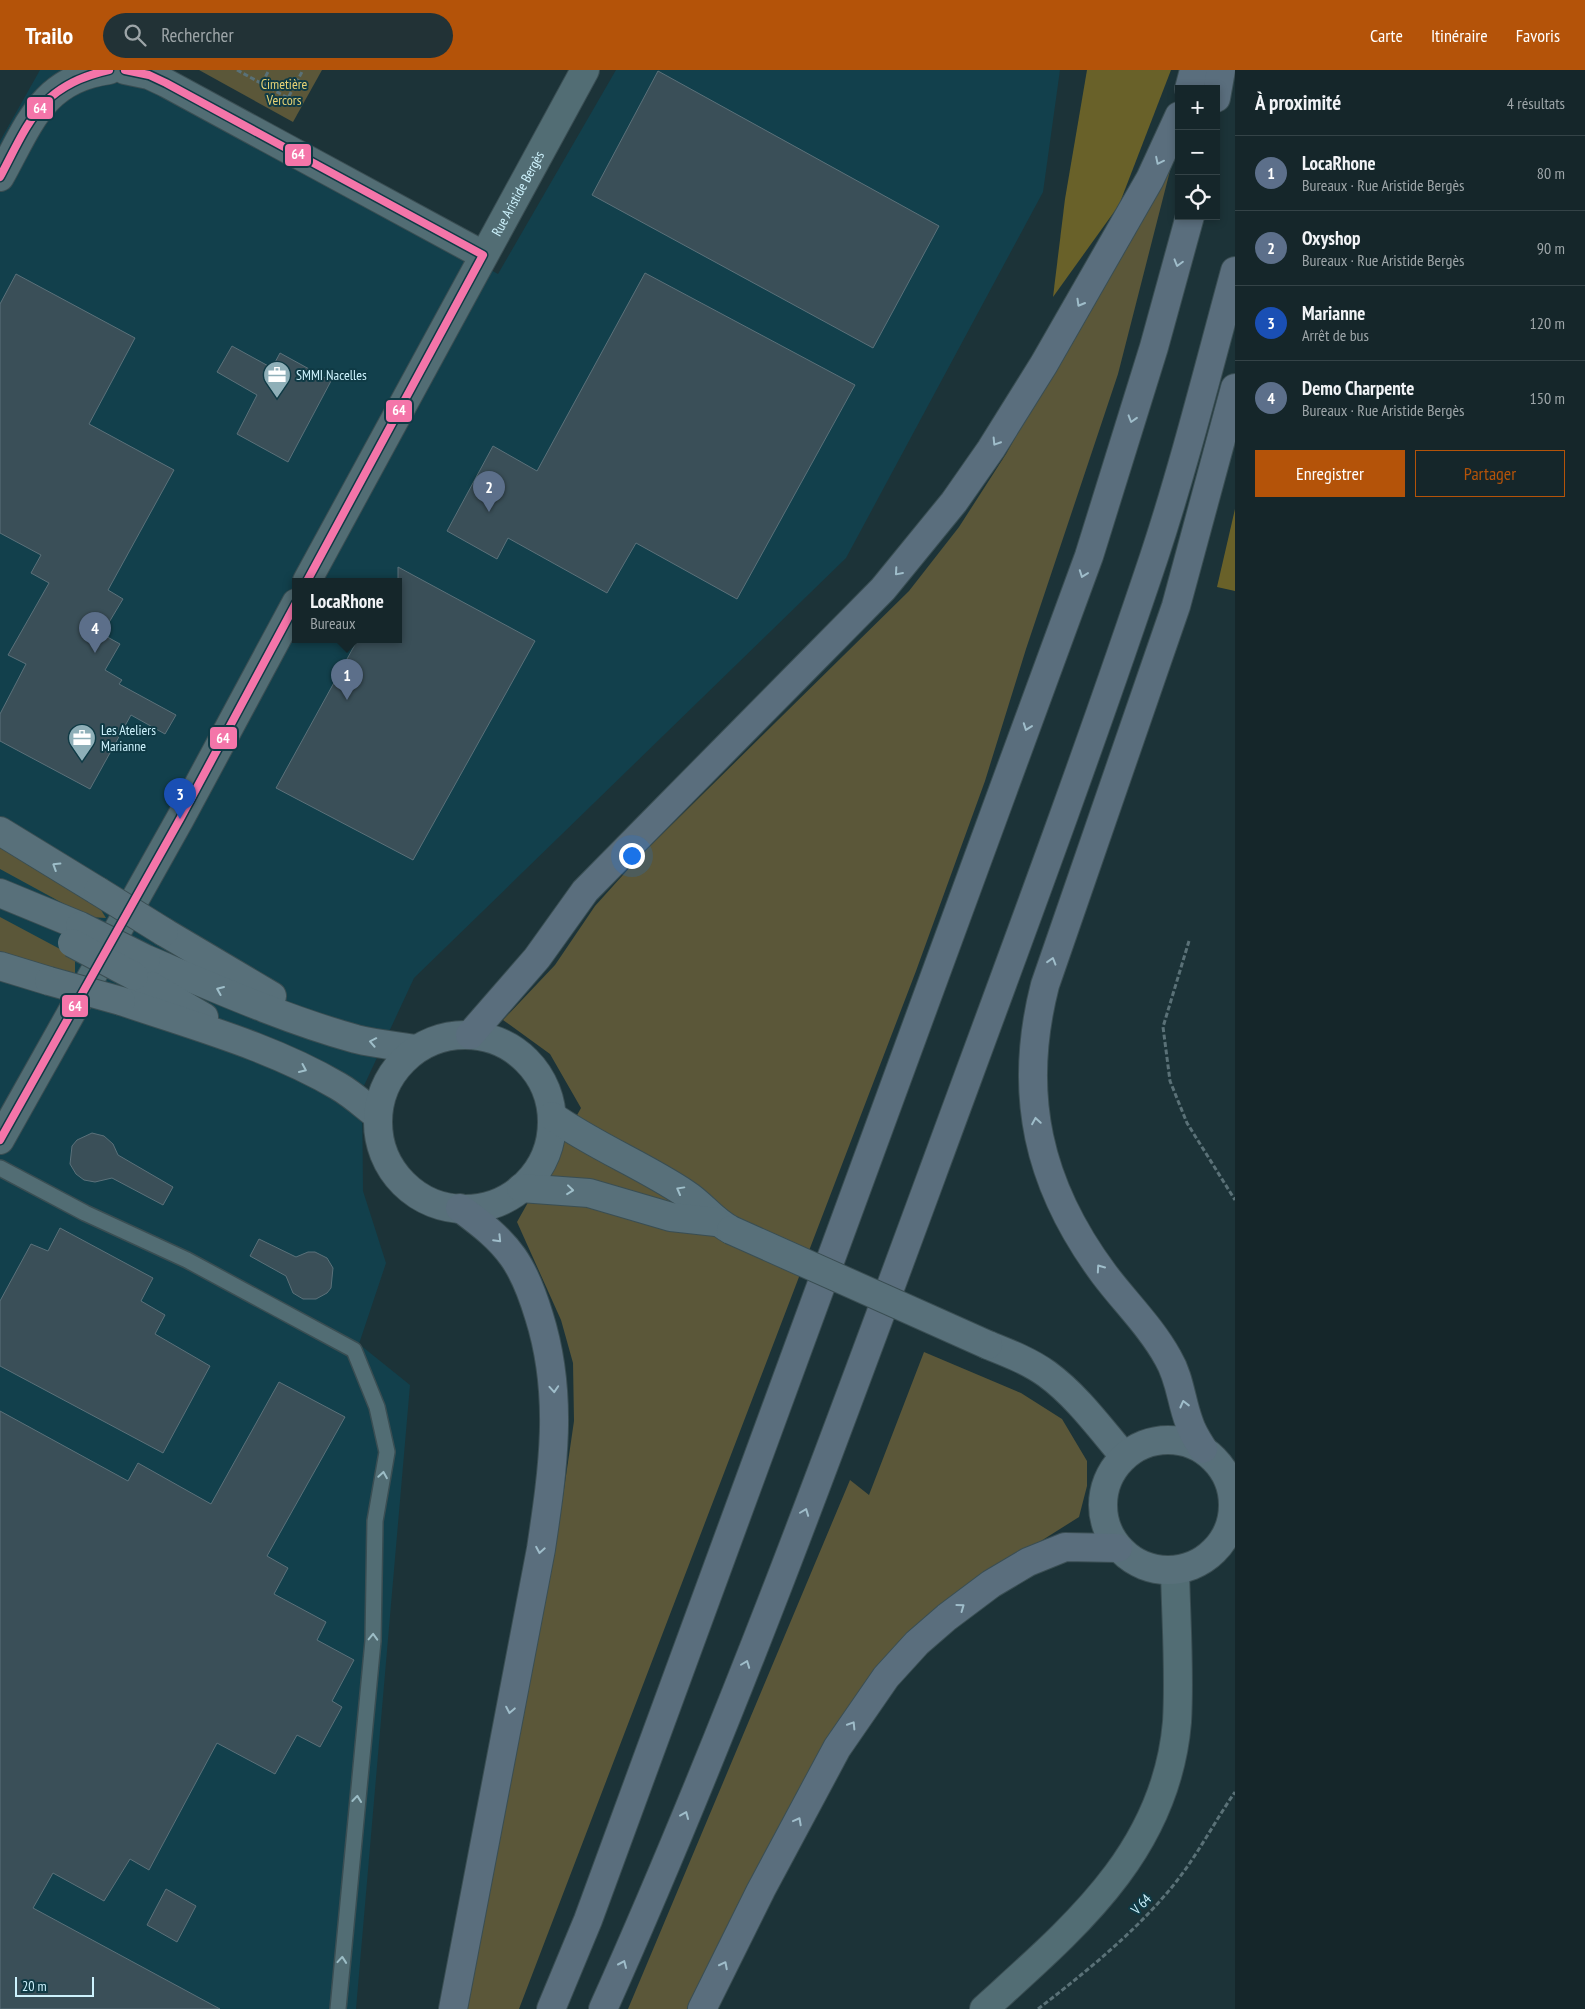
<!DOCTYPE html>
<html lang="fr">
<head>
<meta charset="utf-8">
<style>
  body { margin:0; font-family:"PT Sans Narrow",sans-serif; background:#223236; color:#f1f3f6 }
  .controls { position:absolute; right:15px; top:15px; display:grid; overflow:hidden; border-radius:0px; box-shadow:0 2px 8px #0003 }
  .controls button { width:45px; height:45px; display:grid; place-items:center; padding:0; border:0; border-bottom:1px solid #344347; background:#15262a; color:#f1f3f6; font:25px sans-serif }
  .scale { position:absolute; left:15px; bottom:12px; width:79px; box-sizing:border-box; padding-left:5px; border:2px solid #cdf2fd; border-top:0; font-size:14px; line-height:18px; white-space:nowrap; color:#cdf2fd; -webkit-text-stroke:4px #0f3a45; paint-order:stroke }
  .you { position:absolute; left:631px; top:785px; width:18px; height:18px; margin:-12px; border:4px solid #fff; border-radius:50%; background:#1a73e8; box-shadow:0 0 0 8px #1a73e833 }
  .badge { display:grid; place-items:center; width:32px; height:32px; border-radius:50%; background:#b45309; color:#fff; font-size:16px; font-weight:700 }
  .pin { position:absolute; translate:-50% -41px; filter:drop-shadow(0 1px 2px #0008) }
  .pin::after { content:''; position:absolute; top:26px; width:18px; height:15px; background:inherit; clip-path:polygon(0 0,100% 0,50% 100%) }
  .popup { position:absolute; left:292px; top:508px; width:110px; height:65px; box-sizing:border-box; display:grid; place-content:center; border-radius:0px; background:#15262a; filter:drop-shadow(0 1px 4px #0005); font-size:16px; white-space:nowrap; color:#9da5a8 }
  .popup b { font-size:19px; color:#f1f3f6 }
  .popup::after { content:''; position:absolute; left:50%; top:100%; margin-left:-10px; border:10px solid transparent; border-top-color:#15262a }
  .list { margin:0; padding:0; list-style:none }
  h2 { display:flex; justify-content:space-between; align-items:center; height:65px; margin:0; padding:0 20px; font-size:21px }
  h2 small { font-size:16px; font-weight:400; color:#9da5a8 }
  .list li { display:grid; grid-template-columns:32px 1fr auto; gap:15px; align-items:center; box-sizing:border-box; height:75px; padding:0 20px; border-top:1px solid #344347 }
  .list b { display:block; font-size:19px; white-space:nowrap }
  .list p { margin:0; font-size:16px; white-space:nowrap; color:#9da5a8 }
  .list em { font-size:16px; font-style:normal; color:#9da5a8 }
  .actions { display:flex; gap:10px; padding:15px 20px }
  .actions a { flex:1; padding:11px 0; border:1px solid #b45309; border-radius:0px; text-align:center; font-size:18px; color:#b45309 }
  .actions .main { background:#b45309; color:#fff }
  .icon { flex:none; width:28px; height:28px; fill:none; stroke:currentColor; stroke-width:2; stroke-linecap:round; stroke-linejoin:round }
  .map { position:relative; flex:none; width:1235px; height:1939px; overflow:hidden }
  header { display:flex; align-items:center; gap:30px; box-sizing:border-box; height:70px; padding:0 25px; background:#b45309; color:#fff }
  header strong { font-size:24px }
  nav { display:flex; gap:28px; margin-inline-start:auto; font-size:18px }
  .search { width:350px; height:45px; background:#223236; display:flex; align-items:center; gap:12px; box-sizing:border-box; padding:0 18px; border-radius:28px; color:#9da5a8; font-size:19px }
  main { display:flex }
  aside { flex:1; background:#15262a }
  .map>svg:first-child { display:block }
</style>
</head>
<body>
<header>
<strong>Trailo</strong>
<div class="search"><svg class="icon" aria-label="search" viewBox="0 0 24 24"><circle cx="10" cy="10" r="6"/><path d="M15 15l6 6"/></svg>Rechercher</div>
<nav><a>Carte</a><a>Itinéraire</a><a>Favoris</a></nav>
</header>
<main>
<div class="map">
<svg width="1235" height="1939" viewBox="0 0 1235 1939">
  <rect width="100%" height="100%" fill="#1c3338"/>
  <path fill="#12404c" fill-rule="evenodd" d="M40,0H129L498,204L616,0H1060L1043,122L846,488L414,908L362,1020L363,1121L386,1193L359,1274L410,1315L356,1939H0V71ZM296,511H398V569H296Z"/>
  <g fill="#5b5739">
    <path d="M199,0H322L293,52Z"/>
    <path d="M1173,89L1118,304L1026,579L985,711L916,901L519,1939H462L556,1474L574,1351L573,1293L561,1250L517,1152L581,1038L550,984L503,950L555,895L595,836L640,786L909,521L959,457L1006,384Z"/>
    <path d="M0,772L96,832L106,848L88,847L0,799Z"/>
    <path d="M0,847L75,887V906L0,883Z"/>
    <path d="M924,1282L1021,1323L1062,1349L1087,1391V1416L1079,1447L1033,1476L882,1591L689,1939H628L850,1410L869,1425Z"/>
  </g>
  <g fill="#696129">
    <path d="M1087,0H1171L1119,135L1053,227L1065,129Z"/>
    <path d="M1235,439V521L1217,517Z"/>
  </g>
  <g fill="#3a4f58" stroke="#5b717a">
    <path d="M658,1L939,156L873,278L592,125Z"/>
    <path d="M645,203L855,315L737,529L636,473L607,523L508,468L497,489L447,461L493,376L537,401Z"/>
    <path d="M16,204L135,268L89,354L174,400L108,520L123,529L102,564L120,574L105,600L122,610L119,614L176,645L165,664L131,645L90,719L0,671V644L26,594L8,585L49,513L31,503L41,485L0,463V234Z"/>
    <path d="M232,276L272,298L280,283L331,311L288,392L237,364L257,325L217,302Z"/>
    <path d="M398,497L535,571L413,790L276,718L358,569H398Z"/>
    <path d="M92,1063L104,1066L113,1074L118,1085L173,1117L163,1135L112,1108L95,1112L84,1110L76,1104L70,1094L72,1076L77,1070Z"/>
    <path d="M60,1158L153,1208L141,1231L165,1245L155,1264L210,1296L163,1383L0,1296V1231L31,1174L48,1181Z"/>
    <path d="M259,1169L296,1187L308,1182H315L327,1188L333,1198L331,1218L327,1223L316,1229H303L293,1223L286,1206L250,1186Z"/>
    <path d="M279,1312L345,1347L267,1486L288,1498L274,1524L326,1552L317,1570L354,1590L332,1631L342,1637L320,1677L297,1665L275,1704L217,1673L149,1800L130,1789L104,1831L53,1803L33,1838L220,1939H0V1341L128,1411L138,1393L211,1434Z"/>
    <path d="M166,1819L196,1836L177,1872L147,1855Z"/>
  </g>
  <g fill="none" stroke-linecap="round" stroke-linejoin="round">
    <defs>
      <path id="lane" d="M0,1098L85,1143L187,1190L354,1280L377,1337L387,1382L375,1451L373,1571L338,1939"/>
      <g id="street">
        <path d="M125,0L149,5L166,13L483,185"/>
        <path d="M0,107C29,55 42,9 109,0"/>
        <path id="s1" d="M307,511L585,0"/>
        <path d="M0,1070L180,749L296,533"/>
        <path d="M984,1939C1074,1857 1166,1782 1177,1652C1180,1602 1176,1550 1175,1500"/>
      </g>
      <g id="secondary">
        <path d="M0,761L98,821"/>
        <path d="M0,823L80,856"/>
        <path d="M164,862L272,926"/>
        <path d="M146,889C215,918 284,949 356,969C376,974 397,976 416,979"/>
        <path d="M0,896L49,911"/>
        <path d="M134,906L204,947"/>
        <path d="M121,931C194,956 272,977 338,1016C352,1024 365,1036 378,1046"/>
        <circle cx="465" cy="1052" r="87"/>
        <path d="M552,1046C594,1076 643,1095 686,1124C703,1135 712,1150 731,1160"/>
        <path d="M521,1118L589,1123L671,1147L716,1152"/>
        <path d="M988,1275C1008,1283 1029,1291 1047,1304C1077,1326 1100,1358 1124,1386"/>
        <circle cx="1168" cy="1435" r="65"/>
      </g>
      <g id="highway">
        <path d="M1189,19L1194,0"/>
        <path d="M1216,28L1221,0"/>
        <path d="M470,965L537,888L585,821L883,519L954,432L991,379L1044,294L1150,109L1179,46"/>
        <path d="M1203,1379C1198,1371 1192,1362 1189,1352C1181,1331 1180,1308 1168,1288C1151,1257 1125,1232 1104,1204C1038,1115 1017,1024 1045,915L1176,536L1235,318"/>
        <path d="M453,1939L541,1479C553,1399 564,1325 539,1246C533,1226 525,1204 513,1187C499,1167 480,1153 460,1138"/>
        <path d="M551,1939L588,1850L1089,486L1154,277L1190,146"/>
        <path d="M603,1939C727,1662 832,1376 937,1091C1011,890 1086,690 1154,487C1185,393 1209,296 1235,201"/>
        <path d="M702,1939L761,1820L837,1678L886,1607L917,1573L947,1547L991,1514L1028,1492L1065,1477L1118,1478"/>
      </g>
    </defs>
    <use href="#lane" stroke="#3a4e53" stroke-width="18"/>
    <use href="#street" stroke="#3a4e53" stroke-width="30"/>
    <use href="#secondary" stroke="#3a4e53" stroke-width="30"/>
    <use href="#highway" stroke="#3a4e53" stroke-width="30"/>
    <g stroke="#5a7177" stroke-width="3" stroke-dasharray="5 2.5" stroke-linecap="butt">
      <path d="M237,0L288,28L303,0"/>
      <path d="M262,13L269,0"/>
      <path d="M1189,871L1163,957L1170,1011L1187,1053L1235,1130"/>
      <path d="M1038,1939C1087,1901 1137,1861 1176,1812C1198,1784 1215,1751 1235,1722"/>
    </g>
    <use href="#lane" stroke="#526d74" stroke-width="15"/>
    <use href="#street" stroke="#526d74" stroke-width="28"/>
    <use href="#secondary" stroke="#58707a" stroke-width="28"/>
    <use href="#highway" stroke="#5a6e7d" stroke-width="28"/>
    <defs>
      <g id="secondary-bridge">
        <path d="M98,821L164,862"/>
        <path d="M80,856L146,889"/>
        <path d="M72,873L134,906"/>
        <path d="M49,911L121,931"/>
        <path d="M731,1160L988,1275"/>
      </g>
    </defs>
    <use href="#secondary-bridge" stroke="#3a4e53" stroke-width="30" stroke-linecap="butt"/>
    <use href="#secondary-bridge" stroke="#58707a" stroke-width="28"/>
    <defs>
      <g id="bus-1">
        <path d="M125,0L149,5L166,13L483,185L307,511"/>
        <path d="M0,107C30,50 41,15 109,0"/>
        <path d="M0,1070L180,749L296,533"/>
      </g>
    </defs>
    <use href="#bus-1" stroke="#0f3a45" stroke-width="11"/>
    <use href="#bus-1" stroke="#f475a9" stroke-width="8"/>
  </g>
  <defs><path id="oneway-chevron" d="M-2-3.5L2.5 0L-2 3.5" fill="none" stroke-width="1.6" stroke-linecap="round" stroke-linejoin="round" transform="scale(1.25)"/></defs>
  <g stroke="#9fbdca">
    <use href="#oneway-chevron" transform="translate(1159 91) rotate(116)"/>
    <use href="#oneway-chevron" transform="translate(1178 193) rotate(106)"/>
    <use href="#oneway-chevron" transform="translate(1080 233) rotate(120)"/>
    <use href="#oneway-chevron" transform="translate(1132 349) rotate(107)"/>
    <use href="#oneway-chevron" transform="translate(996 372) rotate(122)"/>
    <use href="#oneway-chevron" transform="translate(898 502) rotate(131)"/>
    <use href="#oneway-chevron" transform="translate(1083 504) rotate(110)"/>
    <use href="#oneway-chevron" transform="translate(1027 657) rotate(110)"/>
    <use href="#oneway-chevron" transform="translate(1052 891) rotate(-73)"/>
    <use href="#oneway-chevron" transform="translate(1036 1051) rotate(-99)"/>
    <use href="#oneway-chevron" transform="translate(498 1169) rotate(46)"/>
    <use href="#oneway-chevron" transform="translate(1100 1198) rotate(-125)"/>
    <use href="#oneway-chevron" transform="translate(554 1319) rotate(86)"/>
    <use href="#oneway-chevron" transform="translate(1184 1334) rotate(-104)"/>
    <use href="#oneway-chevron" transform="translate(805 1442) rotate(-69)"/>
    <use href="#oneway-chevron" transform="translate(540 1480) rotate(100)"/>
    <use href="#oneway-chevron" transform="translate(961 1537) rotate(-36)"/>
    <use href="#oneway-chevron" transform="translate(746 1594) rotate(-69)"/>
    <use href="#oneway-chevron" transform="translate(510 1640) rotate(101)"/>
    <use href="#oneway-chevron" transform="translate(852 1655) rotate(-58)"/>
    <use href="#oneway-chevron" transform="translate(685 1745) rotate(-67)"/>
    <use href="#oneway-chevron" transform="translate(798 1751) rotate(-62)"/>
    <use href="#oneway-chevron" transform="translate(623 1894) rotate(-66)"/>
    <use href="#oneway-chevron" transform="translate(724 1895) rotate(-63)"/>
  </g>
  <g stroke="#9ebec9">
    <use href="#oneway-chevron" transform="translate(56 796) rotate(-148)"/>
    <use href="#oneway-chevron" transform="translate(220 920) rotate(-157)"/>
    <use href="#oneway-chevron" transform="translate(373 972) rotate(-169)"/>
    <use href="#oneway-chevron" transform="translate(303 999) rotate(24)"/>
    <use href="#oneway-chevron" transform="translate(570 1120) rotate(6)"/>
    <use href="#oneway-chevron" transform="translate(680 1120) rotate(-151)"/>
  </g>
  <g stroke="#9cbdc6">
    <use href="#oneway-chevron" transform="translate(383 1405) rotate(-81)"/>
    <use href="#oneway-chevron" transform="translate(373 1567) rotate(-88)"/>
    <use href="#oneway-chevron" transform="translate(357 1729) rotate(-84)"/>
    <use href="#oneway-chevron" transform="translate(342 1890) rotate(-85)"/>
  </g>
  <defs>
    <symbol id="office-pin" viewBox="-11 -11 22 30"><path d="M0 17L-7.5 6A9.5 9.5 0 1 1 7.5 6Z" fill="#8fafb8" stroke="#0f3a45"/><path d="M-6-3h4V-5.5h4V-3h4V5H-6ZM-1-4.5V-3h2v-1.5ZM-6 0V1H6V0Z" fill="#fff"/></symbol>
  </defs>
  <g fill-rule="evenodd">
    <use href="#office-pin" x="261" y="289" width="32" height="43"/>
    <use href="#office-pin" x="66" y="652" width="32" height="43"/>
  </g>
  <g text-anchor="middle" stroke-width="4" stroke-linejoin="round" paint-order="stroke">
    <g font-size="14" fill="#e6d275" stroke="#0f3a45">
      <text x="284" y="19">Cimetière<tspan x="284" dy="16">Vercors</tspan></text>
    </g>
    <g font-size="14" fill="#cdf2fd" stroke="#0f3a45">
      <text dy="5" stroke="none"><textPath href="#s1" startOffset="441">Rue Aristide Bergès</textPath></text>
      <text transform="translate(1141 1834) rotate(-46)" y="5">V 64</text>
    </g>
    <g font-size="14" fill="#cdf2fd" stroke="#0f3a45" text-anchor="start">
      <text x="296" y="310">SMMI Nacelles</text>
      <text x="101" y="665">Les Ateliers<tspan x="101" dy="16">Marianne</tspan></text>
    </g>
  </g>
  <g stroke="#0f3a45" stroke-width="2">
    <rect x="26" y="26" width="28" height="24" rx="5" fill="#f475a9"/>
    <rect x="284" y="73" width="28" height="24" rx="5" fill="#f475a9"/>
    <rect x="385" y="329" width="28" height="24" rx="5" fill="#f475a9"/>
    <rect x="209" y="656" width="29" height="24" rx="5" fill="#f475a9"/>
    <rect x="61" y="924" width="28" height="24" rx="5" fill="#f475a9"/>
  </g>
  <g font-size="14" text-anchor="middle" font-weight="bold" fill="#fff">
    <text x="40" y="43">64</text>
    <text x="298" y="89">64</text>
    <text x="399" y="345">64</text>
    <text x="223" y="673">64</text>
    <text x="75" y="941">64</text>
  </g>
</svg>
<div class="controls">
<button>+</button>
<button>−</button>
<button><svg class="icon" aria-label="locate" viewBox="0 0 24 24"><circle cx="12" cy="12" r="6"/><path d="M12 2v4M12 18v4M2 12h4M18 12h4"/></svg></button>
</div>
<div class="scale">20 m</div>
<div class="you"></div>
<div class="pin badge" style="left:347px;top:630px;background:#5c6f8a">1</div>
<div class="popup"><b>LocaRhone</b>Bureaux</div>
<div class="pin badge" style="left:489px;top:442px;background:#5c6f8a">2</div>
<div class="pin badge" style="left:180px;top:749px;background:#1a4fb4">3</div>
<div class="pin badge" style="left:95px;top:583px;background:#5c6f8a">4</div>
</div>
<aside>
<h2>À proximité<small>4 résultats</small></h2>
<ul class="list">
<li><span class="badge" style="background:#5c6f8a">1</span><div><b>LocaRhone</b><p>Bureaux · Rue Aristide Bergès</p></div><em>80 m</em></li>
<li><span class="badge" style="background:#5c6f8a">2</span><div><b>Oxyshop</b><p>Bureaux · Rue Aristide Bergès</p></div><em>90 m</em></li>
<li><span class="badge" style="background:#1a4fb4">3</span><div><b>Marianne</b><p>Arrêt de bus</p></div><em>120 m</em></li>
<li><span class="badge" style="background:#5c6f8a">4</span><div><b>Demo Charpente</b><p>Bureaux · Rue Aristide Bergès</p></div><em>150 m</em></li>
</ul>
<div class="actions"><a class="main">Enregistrer</a><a>Partager</a></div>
</aside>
</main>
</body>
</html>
